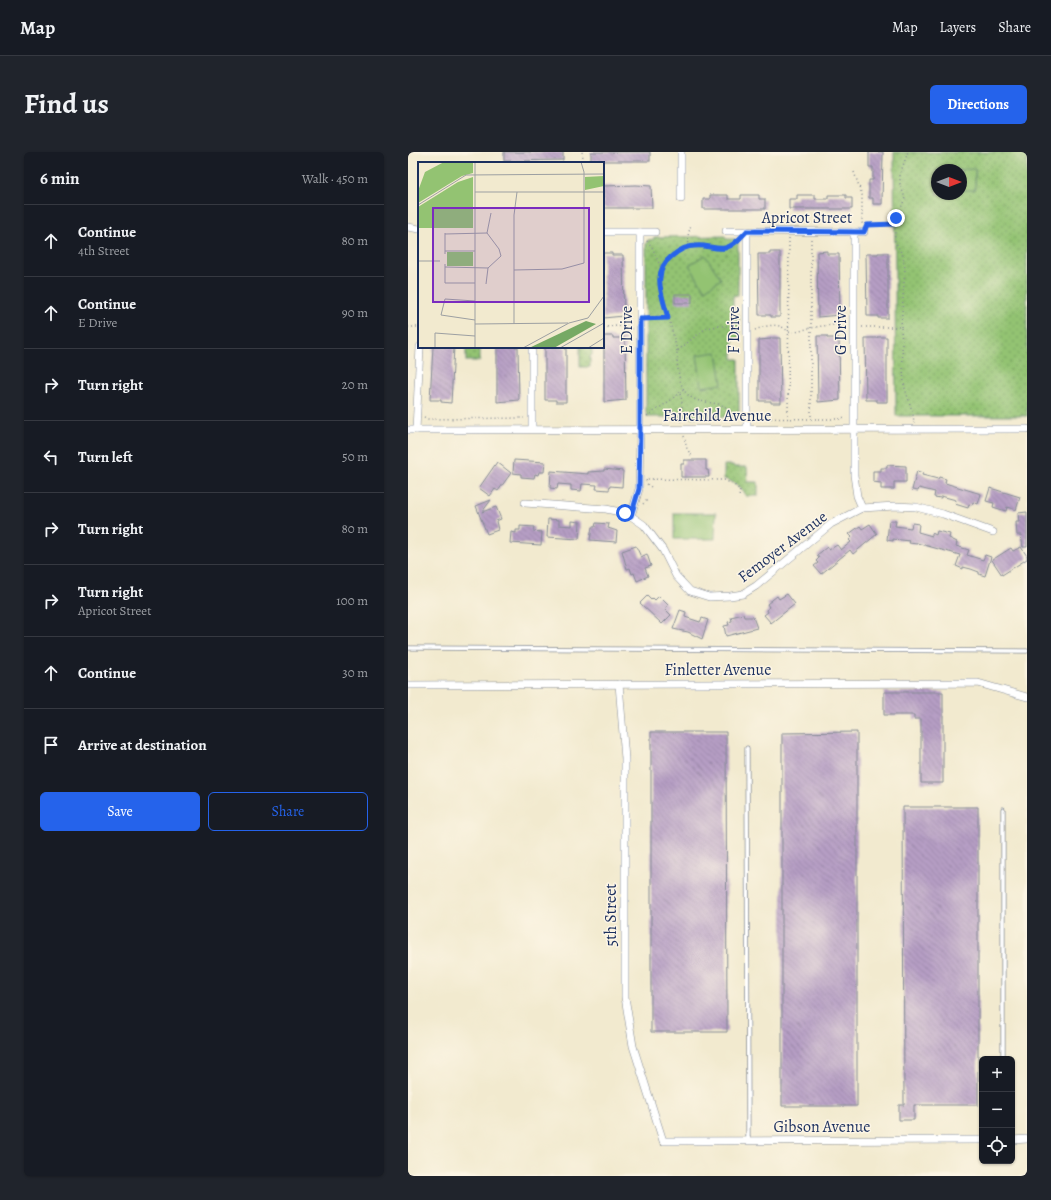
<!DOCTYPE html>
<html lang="en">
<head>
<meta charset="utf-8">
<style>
  body { margin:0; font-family:Alegreya,serif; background:#20242c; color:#f1f3f6 }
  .controls { position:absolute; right:12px; bottom:12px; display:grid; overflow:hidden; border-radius:6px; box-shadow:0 1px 3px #0004 }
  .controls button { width:36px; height:36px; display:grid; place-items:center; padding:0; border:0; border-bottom:1px solid #363941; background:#171b24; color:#f1f3f6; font:20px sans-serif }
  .compass { position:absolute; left:523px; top:12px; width:36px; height:36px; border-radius:50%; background:#171b24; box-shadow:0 1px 3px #0004; rotate:90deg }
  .stop { position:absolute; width:12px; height:12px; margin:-9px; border:3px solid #2563eb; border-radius:50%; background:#fff }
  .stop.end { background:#2563eb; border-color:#fff; box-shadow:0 1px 4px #0008 }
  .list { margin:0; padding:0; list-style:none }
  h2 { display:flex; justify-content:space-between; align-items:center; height:52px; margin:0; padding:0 16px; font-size:17px }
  h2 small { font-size:13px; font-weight:400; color:#9ea1a6 }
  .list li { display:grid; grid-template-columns:26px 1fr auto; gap:12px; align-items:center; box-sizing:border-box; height:72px; padding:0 16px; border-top:1px solid #363941 }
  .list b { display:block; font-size:15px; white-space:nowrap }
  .list p { margin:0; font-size:13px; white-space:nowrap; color:#9ea1a6 }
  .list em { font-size:13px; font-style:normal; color:#9ea1a6 }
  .actions { display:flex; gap:8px; padding:12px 16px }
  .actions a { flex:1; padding:9px 0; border:1px solid #2563eb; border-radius:6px; text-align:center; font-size:14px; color:#2563eb }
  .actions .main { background:#2563eb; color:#fff }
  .icon { flex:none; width:22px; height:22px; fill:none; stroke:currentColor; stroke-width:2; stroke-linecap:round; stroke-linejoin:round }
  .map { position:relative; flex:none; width:619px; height:1024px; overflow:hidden; border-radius:6px }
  header { display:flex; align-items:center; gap:24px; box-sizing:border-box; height:56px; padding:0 20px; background:#171b24; border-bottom:1px solid #363941 }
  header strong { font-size:19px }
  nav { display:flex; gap:22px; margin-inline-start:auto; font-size:14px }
  .intro { display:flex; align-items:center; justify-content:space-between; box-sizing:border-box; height:96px; padding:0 24px }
  h1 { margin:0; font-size:28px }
  .button { padding:10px 18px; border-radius:6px; background:#2563eb; color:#fff; font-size:14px; font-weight:700 }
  main { display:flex; gap:24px; padding:0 24px }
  aside { flex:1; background:#171b24; border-radius:6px; box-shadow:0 1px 3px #0004 }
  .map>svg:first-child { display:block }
</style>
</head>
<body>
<header>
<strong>Map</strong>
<nav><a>Map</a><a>Layers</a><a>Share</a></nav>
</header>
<div class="intro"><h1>Find us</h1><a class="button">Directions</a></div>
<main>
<aside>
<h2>6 min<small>Walk · 450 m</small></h2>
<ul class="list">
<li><svg class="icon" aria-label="ahead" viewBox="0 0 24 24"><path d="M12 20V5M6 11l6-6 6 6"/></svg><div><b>Continue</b><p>4th Street</p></div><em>80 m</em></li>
<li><svg class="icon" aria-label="ahead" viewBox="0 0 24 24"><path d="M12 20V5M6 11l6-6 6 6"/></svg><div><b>Continue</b><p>E Drive</p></div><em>90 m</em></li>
<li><svg class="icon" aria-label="right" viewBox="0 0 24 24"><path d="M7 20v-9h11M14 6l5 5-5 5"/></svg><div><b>Turn right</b></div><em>20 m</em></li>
<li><svg class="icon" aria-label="left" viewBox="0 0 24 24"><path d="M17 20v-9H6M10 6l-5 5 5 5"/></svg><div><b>Turn left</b></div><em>50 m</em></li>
<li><svg class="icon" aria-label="right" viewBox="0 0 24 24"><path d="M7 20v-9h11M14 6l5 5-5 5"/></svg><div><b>Turn right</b></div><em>80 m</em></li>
<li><svg class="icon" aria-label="right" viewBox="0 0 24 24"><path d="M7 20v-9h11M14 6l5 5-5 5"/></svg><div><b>Turn right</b><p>Apricot Street</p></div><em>100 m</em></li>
<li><svg class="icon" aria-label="ahead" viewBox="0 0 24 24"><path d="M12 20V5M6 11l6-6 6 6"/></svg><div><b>Continue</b></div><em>30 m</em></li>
<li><svg class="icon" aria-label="arrive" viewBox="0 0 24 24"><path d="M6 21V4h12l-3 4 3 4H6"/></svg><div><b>Arrive at destination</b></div></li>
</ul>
<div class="actions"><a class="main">Save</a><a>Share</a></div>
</aside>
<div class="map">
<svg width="619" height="1024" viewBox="0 0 619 1024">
  <defs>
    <pattern id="grass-dots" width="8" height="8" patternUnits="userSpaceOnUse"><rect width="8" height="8" fill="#93c372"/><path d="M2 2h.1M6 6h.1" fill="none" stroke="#779f61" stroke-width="1.8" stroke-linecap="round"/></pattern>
    <pattern id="building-back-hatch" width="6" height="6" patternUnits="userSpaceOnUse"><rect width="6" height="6" fill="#b69ec4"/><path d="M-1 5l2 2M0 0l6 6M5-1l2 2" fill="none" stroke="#9381a2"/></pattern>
  </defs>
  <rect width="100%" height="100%" fill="#fcf5e5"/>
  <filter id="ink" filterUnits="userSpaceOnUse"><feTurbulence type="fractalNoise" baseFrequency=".025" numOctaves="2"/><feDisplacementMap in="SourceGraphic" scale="8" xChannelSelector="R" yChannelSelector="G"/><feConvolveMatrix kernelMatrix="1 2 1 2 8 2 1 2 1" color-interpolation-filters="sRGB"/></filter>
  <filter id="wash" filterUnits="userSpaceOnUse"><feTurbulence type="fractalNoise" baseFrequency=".012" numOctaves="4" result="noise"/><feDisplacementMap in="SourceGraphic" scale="16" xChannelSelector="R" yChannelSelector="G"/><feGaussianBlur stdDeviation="0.9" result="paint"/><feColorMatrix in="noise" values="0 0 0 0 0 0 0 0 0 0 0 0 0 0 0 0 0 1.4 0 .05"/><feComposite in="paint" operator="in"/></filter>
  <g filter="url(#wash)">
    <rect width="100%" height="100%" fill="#f2eacf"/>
    <g fill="url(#grass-dots)" stroke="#577968" fill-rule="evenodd">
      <path d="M486,0H619V264H488ZM529,18H567V37L553,38V42H529Z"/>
      <path d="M317,84L318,87H327L330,90V143L325,144V163H331V186L325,187V207H331V262L328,265H240L238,261V92L240,88L246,87V85Z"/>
      <rect x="58" y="195" width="14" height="14"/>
      <path d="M172,195H184V203L182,204V215H172Z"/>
      <path d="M316,313H325L326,315H339L340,330H350V344H338C336,336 325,329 316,327Z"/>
    </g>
    <g fill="#93c372" stroke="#577968">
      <path d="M567,17V38H553V18H545Z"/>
      <path d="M297,103L313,127L297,138L281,113Z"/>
      <path d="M309,200L314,232L294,235L289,203Z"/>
      <path d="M266,361H308L307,387H266Z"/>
    </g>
    <g id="blocks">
      <g fill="url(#building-back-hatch)">
        <path d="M96,0H155V8L96,9Z"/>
        <rect x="183" y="0" width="59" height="9"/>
        <path d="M461,0H475L474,52H465V46H461V28H465V15H461Z"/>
        <path d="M228,33L243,34L244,56H195V34Z"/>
        <path d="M302,43H320V47H333V43H351V47H357V57H295V47H302Z"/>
        <path d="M389,43H407V47H420V43H438V46H444V57H381V47H389Z"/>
        <path d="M419,99V102H431L432,163L410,165L409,100Z"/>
        <path d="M362,100H372V165H363V163H351L350,102H362Z"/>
        <path d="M195,101H204V103H215L216,164L195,166Z"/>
        <path d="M470,101H480V166H470V164H459L458,102H470Z"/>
        <rect x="267" y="142" width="17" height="9"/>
        <path d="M196,184H205V186H217L218,248L196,250Z"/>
        <path d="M409,184H419V186H431L432,248L410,250Z"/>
        <path d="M469,185H479V250H469V248H458L457,186H469Z"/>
        <path d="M363,186H372L373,251H363V249H351V188L363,187Z"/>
        <path d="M25,195H46L43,251L33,250V248H22Z"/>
        <path d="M89,195H110L111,248L89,250Z"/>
        <path d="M137,195H158V250H148V248H137Z"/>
        <path d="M106,308L137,310L136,320H131L130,323L127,322L126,326L113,325V322L105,321Z"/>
        <path d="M276,308H298V318H300L301,325H273V312H276Z"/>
        <path d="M89,310L103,321L90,339L87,337L82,344L71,336Z"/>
        <path d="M479,313L498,314V330H486V337H473V331L465,330V319H473V316H479Z"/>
        <path d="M196,317L215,319L214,335L202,334L201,338L188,337L189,333L174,332L173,339L163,338V333L150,332L149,337L142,336L143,319L180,322V320L196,319Z"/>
        <path d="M509,319L515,321L514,323L530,327L531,325L538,327L537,331L573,342L570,352L565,350L564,353L561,352L560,356L547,352L548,348L533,344V346L526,345L527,340L511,336L510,339L504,338Z"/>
        <path d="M582,336L612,345L608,358L599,355L598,359L585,355L586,351L578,349Z"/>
        <path d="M83,348L74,360L88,355L93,367L88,369L90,378L79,382L68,354Z"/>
        <path d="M619,360V395H615L613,383H609L608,370H611L610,361Z"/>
        <path d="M140,367L151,368V373L164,374V369L172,370L171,387L139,385Z"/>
        <path d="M481,369H488L487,374L503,376L504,371L511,372L510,380L524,384V381L528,383L529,379L542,382L541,386L549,390L548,394L561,398L559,403L575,408L577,403L583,405L577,424L571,422V420L563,417L555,415V417L548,414L552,403L509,391V392L501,391L502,389L485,387V389L479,388Z"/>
        <path d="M188,371L201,372L200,376L209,379L208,390L182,388L184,375H187Z"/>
        <path d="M462,372L469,382L445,402L442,398L413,422L406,414L410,411L408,409L411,406L409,403L419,395L421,398L429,393L433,398L443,390L441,388L444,385L441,382L452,374L454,377Z"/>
        <path d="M112,374L126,375L125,379L134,380L133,393L102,391L103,380L108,381V378H112Z"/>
        <path d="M228,394L233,405L239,402L243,414L237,416L240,424L229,429L226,421L224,422L222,416L219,417L214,399Z"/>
        <path d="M613,395L619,404V407L594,423L584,408L603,396L605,399Z"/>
        <path d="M379,442L387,452L363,471L356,463L360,460L359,458L361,455L359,452L369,444L371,447Z"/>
        <path d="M239,444L243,448L245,446L247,448L251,444L260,453L257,457L263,463L254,472L232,451Z"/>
        <path d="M272,458L278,460L277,465L292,470L294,466L300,468L294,487L280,480L265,477Z"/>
        <path d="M335,462L336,465H345L349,476L318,484L316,474L321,473L320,470L324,469L323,465Z"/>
        <path d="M476,540H535V631H513V567H506V563H476Z"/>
        <path d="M243,580H318L319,880H243Z"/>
        <path d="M449,580V954H374V581Z"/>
        <path d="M495,655H570V953H506V968H491V953H496Z"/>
      </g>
    </g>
  </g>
  <g filter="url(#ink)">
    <use href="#blocks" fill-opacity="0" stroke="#868c96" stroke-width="1"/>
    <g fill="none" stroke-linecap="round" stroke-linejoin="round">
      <defs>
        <g id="lane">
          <path d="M0,496L619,499"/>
          <path d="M339,596L340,988"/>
          <path d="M595,657V907"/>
        </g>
        <g id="street">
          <path d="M273,0V47"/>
          <path d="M0,75L11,77"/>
          <path d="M318,79L456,80"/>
          <path d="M339,79V276"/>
          <path d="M195,80H247"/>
          <path d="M446,80V323L449,344L454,356"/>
          <path d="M124,195V277"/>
          <path d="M0,278L619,277"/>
          <path d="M8,278L12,195"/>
          <path d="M117,351L198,357L217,361L223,364L236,373L255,398L268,424L282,439L301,445L322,444L335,442L348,434L423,372L454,356L487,354L508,355L535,362L585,380"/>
          <path d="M223,364L231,337L232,277V80"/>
          <path d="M211,532L217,607V845L225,894L255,989L574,988"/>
          <path d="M0,533L570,531L619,545"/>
          <path d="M604,988L619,987"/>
        </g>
      </defs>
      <use href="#lane" stroke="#868c96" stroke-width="5"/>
      <use href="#street" stroke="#868c96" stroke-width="8"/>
      <g stroke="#868c96" stroke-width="1.5" stroke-dasharray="1 3" stroke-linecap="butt">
        <path d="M174,0L176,11"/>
        <path d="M446,20L454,43V71L457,72"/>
        <path d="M460,73L487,72"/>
        <path d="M403,87V267H434L438,265"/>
        <path d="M239,89L244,95L253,116"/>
        <path d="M281,95L280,84L283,72"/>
        <path d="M240,166H260"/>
        <path d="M0,175H11"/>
        <path d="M195,175L209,174L224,177"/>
        <path d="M454,175H493L496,233L505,262L506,271"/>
        <path d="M493,175L497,117L495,104L487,89V74L488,66L493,56L497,46L492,32V22L500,0"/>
        <path d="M347,178C355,175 365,171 374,175C378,177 380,180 385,180C391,180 397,177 403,176C415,173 427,174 439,170"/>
        <path d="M269,199L252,129V118L254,113L263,105L272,98L287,93L316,96L331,88"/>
        <path d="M272,242C277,254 271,260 273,270"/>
        <path d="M239,264L263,248L276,237"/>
        <path d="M16,265L20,267L116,266"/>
        <path d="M330,266C326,262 321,257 316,254C307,250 295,251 286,247C270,240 269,214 269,199L298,176L312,174H331"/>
        <path d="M347,266L403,267"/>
        <path d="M380,267L381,86"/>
        <path d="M276,284L279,297L284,304"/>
        <path d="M243,335L239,332L238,327L316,328L325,332L330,336L332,339L331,345"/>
        <path d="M235,352L239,348"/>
      </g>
      <use href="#lane" stroke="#fff" stroke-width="3.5"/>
      <use href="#street" stroke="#fff" stroke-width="7"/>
    </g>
  </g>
  <g fill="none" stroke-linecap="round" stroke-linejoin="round" filter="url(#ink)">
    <path stroke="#2563eb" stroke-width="5" d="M217,361L223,364L231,337L232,277V167L260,166C254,143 243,120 264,104C271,98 278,94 287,94C297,92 307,98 317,96C326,94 333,85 339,79L456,80L459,73L487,72L488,66"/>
  </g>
  <g text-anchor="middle" stroke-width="3" stroke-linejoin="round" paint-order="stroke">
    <g font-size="16" fill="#1b2f5e" stroke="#fcf5e5">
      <text x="399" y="71">Apricot Street</text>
      <text transform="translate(218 178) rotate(-90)" y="6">E Drive</text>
      <text transform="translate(325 178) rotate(-90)" y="6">F Drive</text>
      <text transform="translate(432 178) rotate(-90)" y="6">G Drive</text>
      <text x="309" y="269">Fairchild Avenue</text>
      <text transform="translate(374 394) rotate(-37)" y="6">Femoyer Avenue</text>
      <text x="310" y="523">Finletter Avenue</text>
      <text transform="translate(202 763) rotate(-90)" y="6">5th Street</text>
      <text x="414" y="980">Gibson Avenue</text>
    </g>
  </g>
  <g transform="translate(10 10)">
    <rect width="186" height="186" fill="#f2eacf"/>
    <path d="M26,0H55V11L44,14L0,41V29L7,10ZM186,14V24L167,28V15ZM55,15V66H0V45L40,20ZM29,90H55V104H29Z" fill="#93c372"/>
    <path d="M168,159L178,162L136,186H111Z" fill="#76a964"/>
    <path fill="none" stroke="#9c9fa2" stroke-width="1" d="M57,0V186M57,30H186M0,43L48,13L186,12M27,72L69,71M27,89H57M27,92V71M0,99H22M27,102V121H57M27,105L70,106M96,108L144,107L166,101V10L163,0M68,122L70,106L83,94L81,87L69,71L73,51M57,139L27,137L23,153L57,158M57,162L150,161M96,162V53L99,30M17,186V171L57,174M105,186L151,161L170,156L186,134M142,186L186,161M170,186L186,176"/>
    <path fill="#7b2cbf" fill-opacity="0.15" stroke="#7b2cbf" stroke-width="2" d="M15,46H171V140H15Z"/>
    <rect width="186" height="186" fill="none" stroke="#1b2f5e" stroke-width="2"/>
  </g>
</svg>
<div class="controls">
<button>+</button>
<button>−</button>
<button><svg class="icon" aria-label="locate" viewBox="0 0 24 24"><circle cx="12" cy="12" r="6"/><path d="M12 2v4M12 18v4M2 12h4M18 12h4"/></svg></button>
</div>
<svg class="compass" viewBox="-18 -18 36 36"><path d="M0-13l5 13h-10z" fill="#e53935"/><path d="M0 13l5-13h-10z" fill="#9ea1a6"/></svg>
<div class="stop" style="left:217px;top:361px"></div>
<div class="stop end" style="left:488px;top:66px"></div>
</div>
</main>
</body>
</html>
